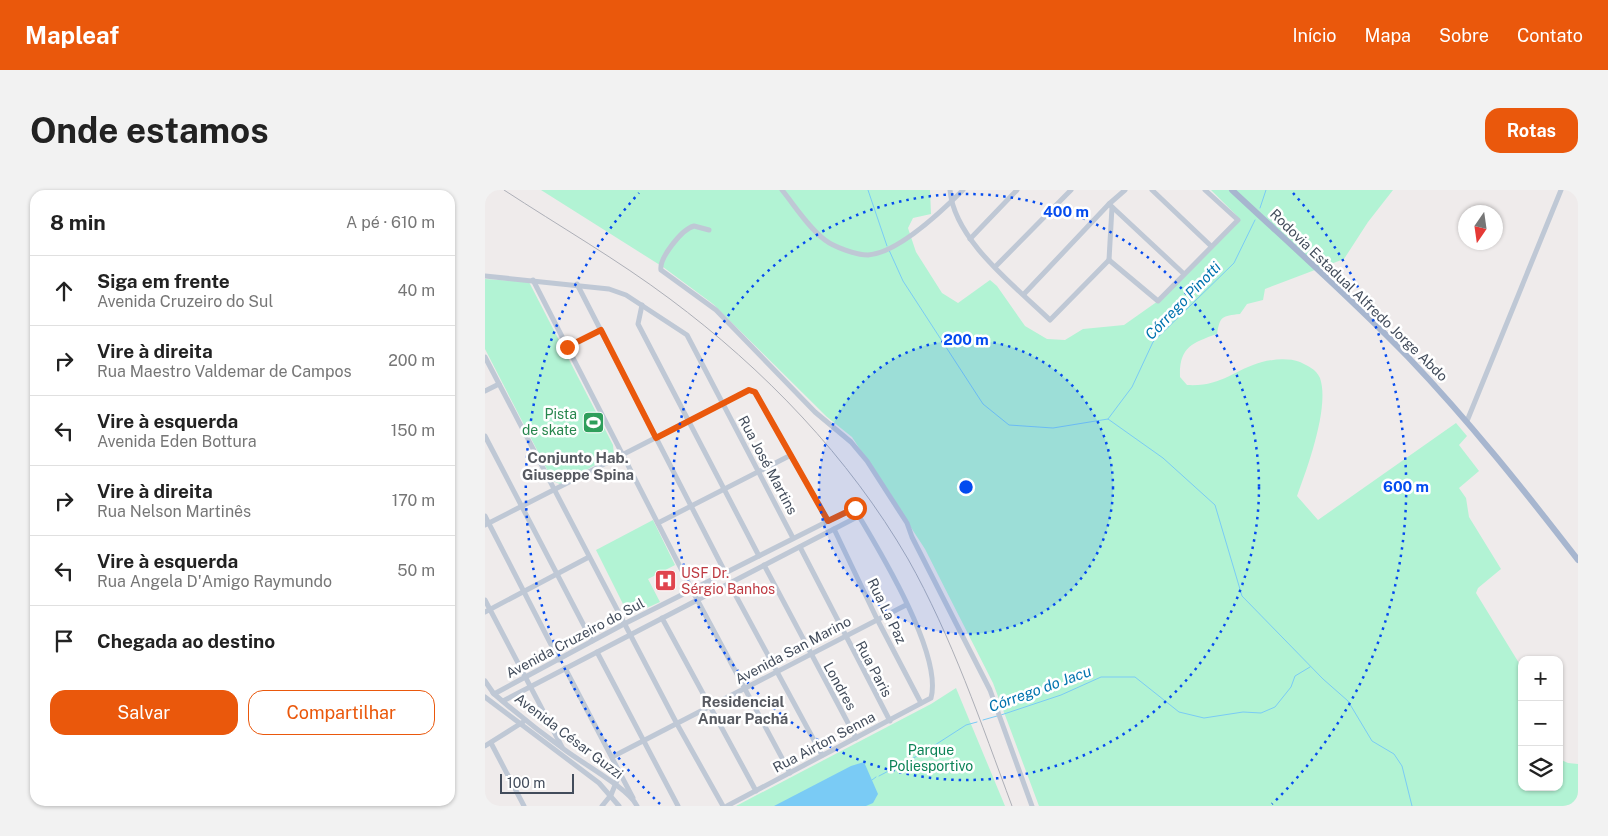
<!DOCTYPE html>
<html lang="pt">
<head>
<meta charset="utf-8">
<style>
  body { margin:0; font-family:"Public Sans",sans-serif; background:#f2f2f2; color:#222 }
  .controls { position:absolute; right:15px; bottom:15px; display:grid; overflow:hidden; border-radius:10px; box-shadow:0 1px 4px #0004 }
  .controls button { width:45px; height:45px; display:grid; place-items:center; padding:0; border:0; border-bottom:1px solid #e0e0e0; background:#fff; color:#222; font:25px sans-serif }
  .compass { position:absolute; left:973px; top:15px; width:45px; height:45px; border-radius:50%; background:#fff; box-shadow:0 1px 4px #0004; rotate:193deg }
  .scale { position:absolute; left:15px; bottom:12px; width:74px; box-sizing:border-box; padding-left:5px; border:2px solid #424c5b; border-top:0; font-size:14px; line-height:18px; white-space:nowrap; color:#424c5b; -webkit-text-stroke:4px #fff; paint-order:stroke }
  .stop { position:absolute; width:15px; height:15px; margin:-11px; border:4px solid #ea580c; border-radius:50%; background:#fff }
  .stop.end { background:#ea580c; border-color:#fff; box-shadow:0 1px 5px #0008 }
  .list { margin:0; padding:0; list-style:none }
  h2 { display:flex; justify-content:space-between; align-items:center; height:65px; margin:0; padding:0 20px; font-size:21px }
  h2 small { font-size:16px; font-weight:400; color:#767676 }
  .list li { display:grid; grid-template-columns:32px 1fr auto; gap:15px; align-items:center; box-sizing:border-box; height:70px; padding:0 20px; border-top:1px solid #e0e0e0 }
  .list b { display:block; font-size:19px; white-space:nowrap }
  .list p { margin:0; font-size:16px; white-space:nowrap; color:#767676 }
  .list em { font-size:16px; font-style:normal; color:#767676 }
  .actions { display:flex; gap:10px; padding:15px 20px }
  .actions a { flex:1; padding:11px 0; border:1px solid #ea580c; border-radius:15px; text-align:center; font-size:18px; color:#ea580c }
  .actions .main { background:#ea580c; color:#fff }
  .icon { flex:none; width:28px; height:28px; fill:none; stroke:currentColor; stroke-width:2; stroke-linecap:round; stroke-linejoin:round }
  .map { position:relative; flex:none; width:1093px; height:616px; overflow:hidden; border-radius:15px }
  header { display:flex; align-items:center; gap:30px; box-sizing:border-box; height:70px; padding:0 25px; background:#ea580c; color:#fff }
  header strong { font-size:24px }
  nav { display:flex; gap:28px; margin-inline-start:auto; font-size:18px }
  .intro { display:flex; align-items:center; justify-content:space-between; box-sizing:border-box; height:120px; padding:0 30px }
  h1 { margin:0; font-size:35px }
  .button { padding:12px 22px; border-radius:15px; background:#ea580c; color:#fff; font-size:18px; font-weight:700 }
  main { display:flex; gap:30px; padding:0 30px }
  aside { flex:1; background:#fff; border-radius:15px; box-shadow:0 1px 4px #0004 }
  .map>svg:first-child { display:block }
</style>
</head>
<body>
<header>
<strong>Mapleaf</strong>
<nav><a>Início</a><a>Mapa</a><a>Sobre</a><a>Contato</a></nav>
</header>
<div class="intro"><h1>Onde estamos</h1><a class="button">Rotas</a></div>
<main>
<aside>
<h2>8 min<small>A pé · 610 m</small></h2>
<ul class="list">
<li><svg class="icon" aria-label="ahead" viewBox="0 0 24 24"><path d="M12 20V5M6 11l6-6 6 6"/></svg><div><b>Siga em frente</b><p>Avenida Cruzeiro do Sul</p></div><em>40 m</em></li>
<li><svg class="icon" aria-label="right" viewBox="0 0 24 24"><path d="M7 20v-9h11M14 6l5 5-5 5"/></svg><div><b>Vire à direita</b><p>Rua Maestro Valdemar de Campos</p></div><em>200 m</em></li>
<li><svg class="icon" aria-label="left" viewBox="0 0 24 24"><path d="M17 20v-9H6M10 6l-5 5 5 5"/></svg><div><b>Vire à esquerda</b><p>Avenida Eden Bottura</p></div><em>150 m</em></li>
<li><svg class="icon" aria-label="right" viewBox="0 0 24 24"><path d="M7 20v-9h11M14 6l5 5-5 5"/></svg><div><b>Vire à direita</b><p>Rua Nelson Martinês</p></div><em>170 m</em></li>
<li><svg class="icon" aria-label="left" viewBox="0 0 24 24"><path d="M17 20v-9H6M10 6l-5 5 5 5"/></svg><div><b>Vire à esquerda</b><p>Rua Angela D'Amigo Raymundo</p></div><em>50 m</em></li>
<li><svg class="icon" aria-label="arrive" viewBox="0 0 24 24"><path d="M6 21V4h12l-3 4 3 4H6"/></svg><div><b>Chegada ao destino</b></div></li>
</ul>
<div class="actions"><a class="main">Salvar</a><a>Compartilhar</a></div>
</aside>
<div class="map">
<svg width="1093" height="616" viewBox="0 0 1093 616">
  <rect width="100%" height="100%" fill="#efebeb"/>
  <g fill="#b2f3d4">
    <path d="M56,0H445L446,24L428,28L423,38L431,62L457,103L473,113L505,90L512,96L540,136L562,149L580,150L598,139L639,135L673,111L753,31L751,25L726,0H908L883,32L859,69L780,99L778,110L762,114L755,124C737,126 735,126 732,144C706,153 694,158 695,187L702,195C737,197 748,180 777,172C789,169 804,168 815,172C823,176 831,179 835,188C845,217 822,279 812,306L833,330L971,233L982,246L974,255L994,281L974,298L981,308L984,327L1016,379L993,398L991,403L1037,478V597H1074V569L1083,573L1093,574V616H554L508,493L440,359L367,247L342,227L228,114L178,77Z"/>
    <path d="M0,89L44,92L128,255L129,265L75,294L68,291L0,159Z"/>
    <path d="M168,330L190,375L163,389L175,412L144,426L111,360Z"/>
    <path d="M471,498L520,616H251L446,514Z"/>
  </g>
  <path fill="#7acbf5" d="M379,572L393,604L388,613L381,616H289L366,576Z"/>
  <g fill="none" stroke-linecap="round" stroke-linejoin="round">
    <g stroke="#7acbf5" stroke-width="1">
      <path d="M383,0L402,56"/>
      <path d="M775,18L781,0"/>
      <path d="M404,60L418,91L498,214L524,235L568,238L623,229L678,268L730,315L757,406L838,489L863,511L887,551L909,564L917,576L927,616"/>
      <path d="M623,229L647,197L668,152L749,73L770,30"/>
      <path d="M516,525L576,505L616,487H650L694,522L719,528L758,522L776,523L790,517L806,497L810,486L825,477"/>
      <path d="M498,530L512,526"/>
      <path d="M394,586L436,564L481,535L492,532"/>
      <path d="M387,590L391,587"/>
    </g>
    <g stroke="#bfc8d5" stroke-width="5">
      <path d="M297,0C310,16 323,37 340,50C349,57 371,65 383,65C413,63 458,20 478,0"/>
      <path d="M465,0C469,50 531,97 565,130L624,70"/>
      <path d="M667,0L726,56"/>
      <path d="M624,14L699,84"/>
      <path d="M224,40L209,36C197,39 174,68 176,80L231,120L330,222L366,252L382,271L422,333L427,347L505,500L547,616"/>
      <path d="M485,49L532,0"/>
      <path d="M624,70L673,111L753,30L720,0"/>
      <path d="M624,70L627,17"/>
      <path d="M510,77L586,0"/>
      <path d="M0,86L124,99L141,105L202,145L308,348"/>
      <path d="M48,90L207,400L305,583"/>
      <path d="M92,94L240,382"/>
      <path d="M539,104L624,14L640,0"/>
      <path d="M157,115L153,134L274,366"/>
      <path d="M82,157L116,140"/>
      <path d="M0,167L192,534L238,616"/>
      <path d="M0,201L14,194"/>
      <path d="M982,231L1076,0"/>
      <path d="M0,246L107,451"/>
      <path d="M0,326L74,470"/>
      <path d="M173,333L306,265"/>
      <path d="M0,335L264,200L270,202L343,331"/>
      <path d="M349,339L392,429L436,513"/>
      <path d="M315,357L405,531"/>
      <path d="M279,375L371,548"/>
      <path d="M244,393L337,565"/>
      <path d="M0,410L77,557"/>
      <path d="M0,422L104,367"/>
      <path d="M177,428L271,601"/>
      <path d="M112,462L193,616"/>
      <path d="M80,478L148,608"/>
      <path d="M0,491L9,504L139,434L369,318C393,358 458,464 446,508L242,616"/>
      <path d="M8,503C31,523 55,542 80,560C97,573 144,599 152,616"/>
      <path d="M0,507L114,593L134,616"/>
      <path d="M18,511L374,326"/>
      <path d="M6,553L39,616"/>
      <path d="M0,556L38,532"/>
      <path d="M127,567L421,415"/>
      <path d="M117,616L126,605L135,583"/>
    </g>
    <path stroke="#a7b6cf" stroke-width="6" d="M747,0C806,55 867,109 923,167C984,231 1039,300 1093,370"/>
    <path stroke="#adafb7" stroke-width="1" d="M19,0C74,36 133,70 185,109C279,179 364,267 423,369C467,447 496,533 527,616"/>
  </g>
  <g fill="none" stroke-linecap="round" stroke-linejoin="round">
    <path stroke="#ea580c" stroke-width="6" d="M82,157L116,140L171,248L264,200L270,202L343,331L370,318"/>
  </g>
  <circle cx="481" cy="297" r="147" fill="#044bef" fill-opacity=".12"/>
  <g fill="none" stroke="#044bef" stroke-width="2.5" stroke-dasharray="2.5 5">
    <circle cx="481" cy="297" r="147"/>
    <circle cx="481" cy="297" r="293"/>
    <path d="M175 614A440 440 0 0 1 154 3M808 3A440 440 0 0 1 787 614"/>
  </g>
  <defs>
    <symbol id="stadium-square" viewBox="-11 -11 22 22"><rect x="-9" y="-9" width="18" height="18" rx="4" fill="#2e9e5b" stroke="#fff"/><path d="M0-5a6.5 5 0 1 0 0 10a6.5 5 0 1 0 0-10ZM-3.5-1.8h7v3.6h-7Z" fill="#fff"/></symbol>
    <symbol id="hospital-square" viewBox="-11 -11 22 22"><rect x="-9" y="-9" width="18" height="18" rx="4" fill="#e0444e" stroke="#fff"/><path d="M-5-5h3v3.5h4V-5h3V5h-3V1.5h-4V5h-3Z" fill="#fff"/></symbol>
  </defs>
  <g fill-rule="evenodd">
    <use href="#stadium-square" x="96" y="220" width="25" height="25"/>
    <use href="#hospital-square" x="168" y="378" width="25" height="25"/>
  </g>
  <g text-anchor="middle" stroke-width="5" stroke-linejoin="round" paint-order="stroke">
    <g font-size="14" fill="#424c5b" stroke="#fff">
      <text transform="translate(874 105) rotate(44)" y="5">Rodovia Estadual Alfredo Jorge Abdo</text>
      <text transform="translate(283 275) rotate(62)" y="5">Rua José Martins</text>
      <text transform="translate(402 421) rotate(64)" y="5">Rua La Paz</text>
      <text transform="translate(90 448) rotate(-28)" y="5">Avenida Cruzeiro do Sul</text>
      <text transform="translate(308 460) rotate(-28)" y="5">Avenida San Marino</text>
      <text transform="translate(389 479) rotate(62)" y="5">Rua Paris</text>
      <text transform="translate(355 496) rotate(61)" y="5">Londres</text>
      <text transform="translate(84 546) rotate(37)" y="5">Avenida César Guzzi</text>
      <text transform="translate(339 552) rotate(-28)" y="5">Rua Airton Senna</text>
    </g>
    <g font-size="14" fill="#27864d" stroke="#fff" text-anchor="end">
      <text x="92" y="229">Pista<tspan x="92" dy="16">de skate</tspan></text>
    </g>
    <g font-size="14" fill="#be3a42" stroke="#fff" text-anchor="start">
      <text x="196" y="388">USF Dr.<tspan x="196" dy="16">Sérgio Banhos</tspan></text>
    </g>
    <g font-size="14" fill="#0c8357" stroke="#fff">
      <text x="446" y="565">Parque<tspan x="446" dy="16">Poliesportivo</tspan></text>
    </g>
    <g font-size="15" font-style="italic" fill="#0073af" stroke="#fff">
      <text transform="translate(698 111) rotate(-46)" y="5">Córrego Pinotti</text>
      <text transform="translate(555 499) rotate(-20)" y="5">Córrego do Jacu</text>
    </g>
    <g font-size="15" font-weight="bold" fill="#575a61" stroke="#fff">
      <text x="93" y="273">Conjunto Hab.<tspan x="93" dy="17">Giuseppe Spina</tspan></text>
      <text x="258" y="517">Residencial<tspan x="258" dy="17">Anuar Pachá</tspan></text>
    </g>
  </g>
  <circle cx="481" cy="297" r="8" fill="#044bef" stroke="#fff" stroke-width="2.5"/>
  <g font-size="15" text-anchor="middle" font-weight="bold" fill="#044bef" stroke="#fff" stroke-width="5" stroke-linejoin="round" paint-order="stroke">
    <text x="581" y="27">400 m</text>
    <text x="481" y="155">200 m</text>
    <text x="921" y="302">600 m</text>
  </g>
</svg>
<div class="controls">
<button>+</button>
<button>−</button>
<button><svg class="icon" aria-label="layers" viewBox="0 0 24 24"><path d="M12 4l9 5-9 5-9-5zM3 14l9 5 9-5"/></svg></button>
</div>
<svg class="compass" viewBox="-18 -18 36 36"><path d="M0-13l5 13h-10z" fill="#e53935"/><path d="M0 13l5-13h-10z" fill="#767676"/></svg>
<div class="scale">100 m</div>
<div class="stop" style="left:370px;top:318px"></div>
<div class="stop end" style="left:82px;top:157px"></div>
</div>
</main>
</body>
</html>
